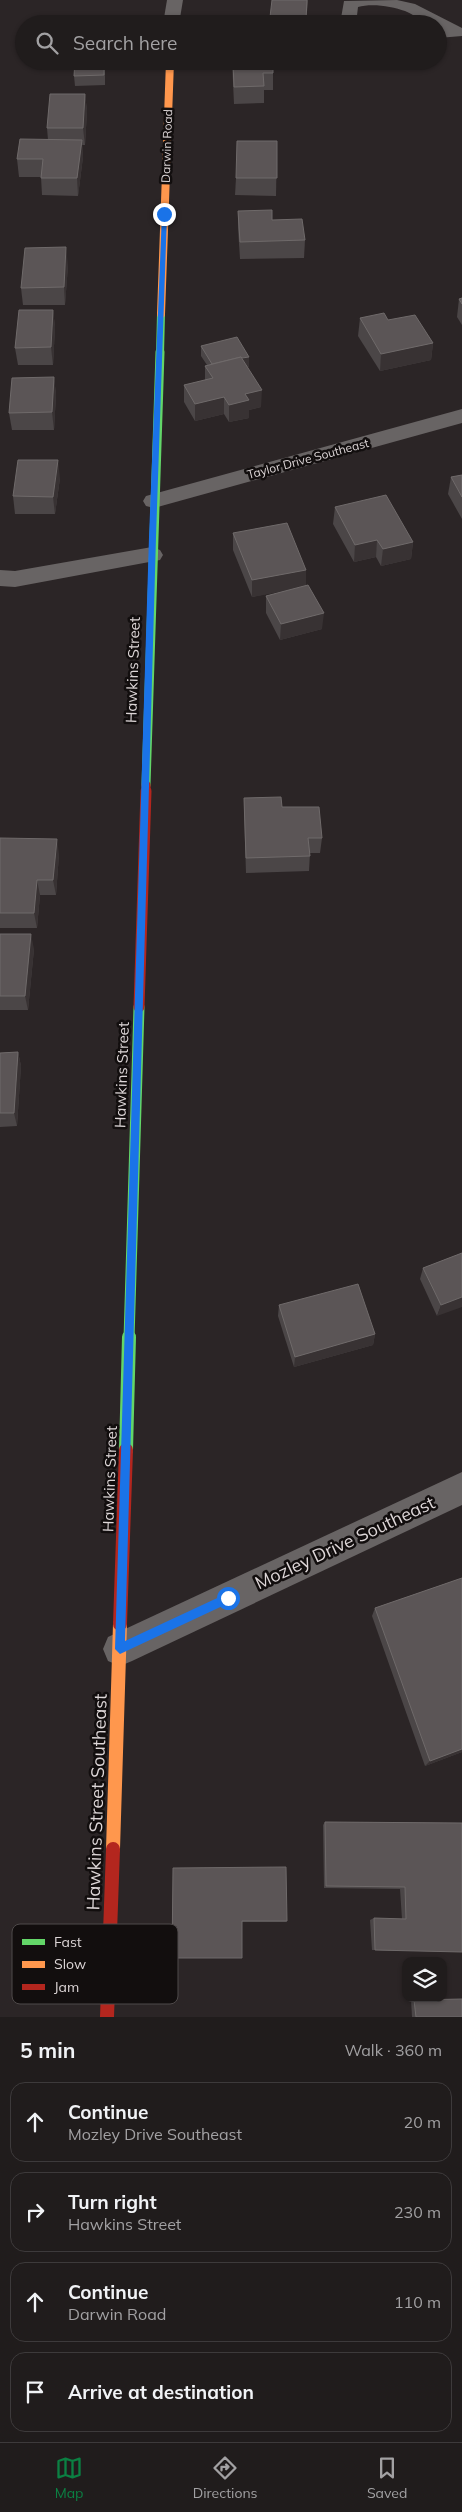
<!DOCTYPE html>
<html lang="en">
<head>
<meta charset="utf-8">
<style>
  body { margin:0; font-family:Mulish,sans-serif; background:#282525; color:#f1f3f6 }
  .controls { position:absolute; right:15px; bottom:15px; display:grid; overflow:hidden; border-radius:10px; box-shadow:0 1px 4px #0004 }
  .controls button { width:45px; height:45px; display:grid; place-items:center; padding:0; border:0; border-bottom:1px solid #3d3a3b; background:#201c1c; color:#f1f3f6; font:25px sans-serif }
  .stop { position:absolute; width:15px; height:15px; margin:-11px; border:4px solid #1a73e8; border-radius:50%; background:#fff }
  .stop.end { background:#1a73e8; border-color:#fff; box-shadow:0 1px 5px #0008 }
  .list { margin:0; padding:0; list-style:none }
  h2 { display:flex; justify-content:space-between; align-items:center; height:65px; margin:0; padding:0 20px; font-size:21px }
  h2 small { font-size:16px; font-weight:400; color:#a2a1a3 }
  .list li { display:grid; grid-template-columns:32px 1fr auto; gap:15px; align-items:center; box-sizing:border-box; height:80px; margin:0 10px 10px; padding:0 10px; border:1px solid #3d3a3b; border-radius:15px }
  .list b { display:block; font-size:19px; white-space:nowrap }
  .list p { margin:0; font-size:16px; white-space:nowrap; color:#a2a1a3 }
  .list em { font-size:16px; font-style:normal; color:#a2a1a3 }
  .icon { flex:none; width:28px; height:28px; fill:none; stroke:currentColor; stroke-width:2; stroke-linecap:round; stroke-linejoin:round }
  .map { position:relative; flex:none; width:462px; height:2017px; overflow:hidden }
  .search { position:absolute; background:#201c1c; box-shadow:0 1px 4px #0004; left:15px; right:15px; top:15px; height:55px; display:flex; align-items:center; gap:12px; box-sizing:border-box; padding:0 18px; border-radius:28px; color:#a2a1a3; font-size:19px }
  .sheet { height:425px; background:#201c1c }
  nav { display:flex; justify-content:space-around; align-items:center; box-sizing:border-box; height:70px; border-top:1px solid #3d3a3b; background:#201c1c; font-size:14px; color:#a2a1a3 }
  nav a { display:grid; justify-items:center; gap:2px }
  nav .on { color:#0b8043 }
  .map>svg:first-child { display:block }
</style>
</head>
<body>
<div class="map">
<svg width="462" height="2017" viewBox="0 0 462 2017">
  <rect width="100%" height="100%" fill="#2b2526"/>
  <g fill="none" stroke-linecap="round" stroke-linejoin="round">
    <g fill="#686464" fill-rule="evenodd">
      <path d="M167,0H183L179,24H163Z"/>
      <path d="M397,0L415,4L462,28V36L438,38V24C425,24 417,16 405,11C392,6 371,3 358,7L356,24H340L344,1Z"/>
      <path d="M462,409V423L154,508L146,506L143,501L146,496Z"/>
      <path d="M152,547L160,550L163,555L160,560L15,587L0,586V570L15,571Z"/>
      <path d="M462,1472V1505L132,1661L120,1666L108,1661L103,1649L108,1637Z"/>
    </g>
    <path stroke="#63d668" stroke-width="8" d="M160,354L161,314"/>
    <path stroke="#63d668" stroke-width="9" d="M146,785L160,352"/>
    <path stroke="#63d668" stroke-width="11" d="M129,1339L139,1007"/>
    <path stroke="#63d668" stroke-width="14" d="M126,1450L129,1337"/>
    <path stroke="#ff974d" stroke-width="8" d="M161,314L170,61"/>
    <path stroke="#ff974d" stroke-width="14" d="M113,1849L120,1624"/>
    <path stroke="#b3261e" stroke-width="9" d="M146,793V785"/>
    <path stroke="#b3261e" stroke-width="11" d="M139,1007L146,791"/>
    <g stroke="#b3261e" stroke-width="14">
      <path d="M120,1624L126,1450"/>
      <path d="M107,2017L113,1849"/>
    </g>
  </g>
  <g fill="#4b4647">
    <path d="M308,0L306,24H270V17Z"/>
    <path d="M105,61V85L75,86L74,76Z"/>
    <path d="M232,61H251V62L273,73V90H264V103L234,104Z"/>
    <path d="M85,94L87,111L85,145H82L83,157L78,196L42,195L41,177H19L17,159L48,140L47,128Z"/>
    <path d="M277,141L276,196L235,195L236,178Z"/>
    <path d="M238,211L272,220L305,240L304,258L240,259L238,228Z"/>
    <path d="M68,265L65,305H23L21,288Z"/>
    <path d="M462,298V325L457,317L459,299Z"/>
    <path d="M53,310L55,327L53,365H18L15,348Z"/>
    <path d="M360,318L388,320L433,343L431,360L380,371L358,336Z"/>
    <path d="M201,346L249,367H247L261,407L249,410V418L229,422L224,414L195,421L184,402V385L205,380V366L207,365L201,356Z"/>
    <path d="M54,377L56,395L54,430H12L9,413Z"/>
    <path d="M462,475V519L448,494L451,477Z"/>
    <path d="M60,478L55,514H15L13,496Z"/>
    <path d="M335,507L413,542L411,559L381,566L376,557L354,562L333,524Z"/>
    <path d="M233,533L306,570V586L322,629L280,640L266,613V596L296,588L252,597L233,550Z"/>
    <path d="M244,798L282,807L322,838L320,853H310L309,871L246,873L244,814Z"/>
    <path d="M0,838L59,854L56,895H40L37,928H0Z"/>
    <path d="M0,934L34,949L28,1010H0Z"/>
    <path d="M18,1052L21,1066L17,1126L0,1127V1053Z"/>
    <path d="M462,1253L437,1316L420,1279L423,1268Z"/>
    <path d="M279,1305L375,1334L373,1345L294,1367L278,1316Z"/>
    <path d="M462,1578V1752L425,1766L372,1616L375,1608Z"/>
    <path d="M325,1822L462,1823V1952L372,1950L370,1920L374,1918L402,1919L400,1889L324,1888L323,1825Z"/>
    <path d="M173,1868L287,1921L286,1922H242Z"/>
    <path d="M411,1999H462V2017H412Z"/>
  </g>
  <g fill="#383233">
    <path d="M85,94L87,111L85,145L83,128Z"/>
    <path d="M82,140L83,157L78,196L77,178Z"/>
    <path d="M66,247L68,265L65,305L64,287Z"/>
    <path d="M53,310L55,327L53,365L51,347Z"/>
    <path d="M433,343L431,360L380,371L381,354Z"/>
    <path d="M249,357V367L213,375V365Z"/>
    <path d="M54,377L56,395L54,430L52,412Z"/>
    <path d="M262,390L261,407L249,410V418L229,422V405L245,394Z"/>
    <path d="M224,397V414L195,421V404Z"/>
    <path d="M58,460L60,478L55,514L53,497Z"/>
    <path d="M377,540L376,557L354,562L355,545Z"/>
    <path d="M413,542L411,559L381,566L383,549Z"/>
    <path d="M306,570V587L252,597V580Z"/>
    <path d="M324,613L322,629L280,640L281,624Z"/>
    <path d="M57,839L59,854L56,895L53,880Z"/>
    <path d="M37,880L40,895L37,928L34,913Z"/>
    <path d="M31,934L34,949L28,1010L25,996Z"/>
    <path d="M18,1052L21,1066L17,1126L14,1113Z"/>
    <path d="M462,1297V1307L437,1316L441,1305Z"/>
    <path d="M375,1334L373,1345L294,1367L295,1357Z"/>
    <path d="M462,1749V1752L425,1766L430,1761Z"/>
  </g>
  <g fill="#5b5556" stroke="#6f6a6a">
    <path d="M272,0H307L306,19L270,17Z"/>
    <path d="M75,61H104V75L74,76Z"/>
    <path d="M233,61H251V62H273V73H263L264,86L234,87Z"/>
    <path d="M50,94H85L83,128H47Z"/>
    <path d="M20,139L82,140L77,178H41L43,159H17Z"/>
    <path d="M237,141H277V178H236Z"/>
    <path d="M272,210V220L302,219L305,240L240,242L238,211Z"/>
    <path d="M66,247L64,287L21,288L25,248Z"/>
    <path d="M462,298V304L459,299Z"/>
    <path d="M19,310H53L51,347L15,348Z"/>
    <path d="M384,313L388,320L415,315L433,343L381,354L360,318Z"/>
    <path d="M237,337L249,357L242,358L241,357L212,364L201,346Z"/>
    <path d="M241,357L262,390L245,394L249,400L229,405L224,397L195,404L184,385L213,378L205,366Z"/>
    <path d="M54,377L52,412L9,413L12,378Z"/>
    <path d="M18,460H58L53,497L13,496Z"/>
    <path d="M462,475V497L451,477Z"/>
    <path d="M386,495L413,542L383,549L377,540L355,545L335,507Z"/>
    <path d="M287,523L306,570L252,580L233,533Z"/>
    <path d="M308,585L324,613L281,624L266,596Z"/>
    <path d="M281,797L282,807H319L322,838H308L310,856L246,858L244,798Z"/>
    <path d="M0,838L57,839L53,880H37L34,913H0Z"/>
    <path d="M0,934H31L25,996H0Z"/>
    <path d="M18,1052L14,1113H0V1053Z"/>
    <path d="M462,1253V1297L441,1305L423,1268Z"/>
    <path d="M358,1284L375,1334L295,1357L279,1305Z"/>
    <path d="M462,1578V1749L430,1761L375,1608Z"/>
    <path d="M325,1822L462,1823V1952L375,1950L374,1918L406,1919L405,1887L326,1886Z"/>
    <path d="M286,1867L287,1921H242V1958H172L173,1868Z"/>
    <path d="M462,1999V2017H416L414,2000Z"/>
  </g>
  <path fill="#1a73e8" d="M162,213L167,214L156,537L125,1641L228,1593L233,1598L231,1602L120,1654L115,1649L149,537Z"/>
  <g text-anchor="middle" stroke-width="5" stroke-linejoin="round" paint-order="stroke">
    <g font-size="12" fill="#ddd6d7" stroke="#120e0e">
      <text transform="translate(167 146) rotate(-88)" y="4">Darwin Road</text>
      <text transform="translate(308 459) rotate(-15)" y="4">Taylor Drive Southeast</text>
    </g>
    <g font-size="15" fill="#ddd6d7" stroke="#120e0e">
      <text transform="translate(133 670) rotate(-88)" y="5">Hawkins Street</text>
      <text transform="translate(122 1075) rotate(-88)" y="5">Hawkins Street</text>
      <text transform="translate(110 1479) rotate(-88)" y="5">Hawkins Street</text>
    </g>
    <g font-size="18" fill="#ddd6d7" stroke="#120e0e">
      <text transform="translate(345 1543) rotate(-25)" y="6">Mozley Drive Southeast</text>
      <text transform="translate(97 1802) rotate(-88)" y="6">Hawkins Street Southeast</text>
    </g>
  </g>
  <rect x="12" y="1924" width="166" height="80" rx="8" fill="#120e0e" stroke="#4f4a4a" stroke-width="1"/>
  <rect x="22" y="1939" width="23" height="6" fill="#63d668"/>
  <rect x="22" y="1961" width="23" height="7" fill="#ff974d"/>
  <rect x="22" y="1984" width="23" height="6" fill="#b3261e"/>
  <g font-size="14" fill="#ddd6d7">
    <text x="54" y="1947">Fast</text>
    <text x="54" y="1969">Slow</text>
    <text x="54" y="1992">Jam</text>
  </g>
</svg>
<div class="controls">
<button><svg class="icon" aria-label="layers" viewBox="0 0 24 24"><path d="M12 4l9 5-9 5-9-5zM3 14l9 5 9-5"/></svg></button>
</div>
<div class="stop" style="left:228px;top:1598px"></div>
<div class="stop end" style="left:164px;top:214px"></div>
<div class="search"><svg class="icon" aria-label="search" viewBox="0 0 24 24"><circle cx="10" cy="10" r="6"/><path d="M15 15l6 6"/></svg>Search here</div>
</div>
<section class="sheet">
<h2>5 min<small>Walk · 360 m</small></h2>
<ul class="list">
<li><svg class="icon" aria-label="ahead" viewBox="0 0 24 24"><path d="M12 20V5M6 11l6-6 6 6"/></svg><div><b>Continue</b><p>Mozley Drive Southeast</p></div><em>20 m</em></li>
<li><svg class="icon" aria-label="right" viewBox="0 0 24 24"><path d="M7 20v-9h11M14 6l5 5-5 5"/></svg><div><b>Turn right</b><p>Hawkins Street</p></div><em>230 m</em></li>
<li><svg class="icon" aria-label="ahead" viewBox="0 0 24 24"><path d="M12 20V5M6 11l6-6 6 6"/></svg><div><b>Continue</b><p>Darwin Road</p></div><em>110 m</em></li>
<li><svg class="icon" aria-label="arrive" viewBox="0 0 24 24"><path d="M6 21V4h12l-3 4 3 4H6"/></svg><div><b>Arrive at destination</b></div></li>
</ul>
</section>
<nav>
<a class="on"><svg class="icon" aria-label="map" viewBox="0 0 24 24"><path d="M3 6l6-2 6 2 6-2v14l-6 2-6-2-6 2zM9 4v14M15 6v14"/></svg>Map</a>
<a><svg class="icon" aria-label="directions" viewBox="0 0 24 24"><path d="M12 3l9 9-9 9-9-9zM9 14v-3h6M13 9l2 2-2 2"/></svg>Directions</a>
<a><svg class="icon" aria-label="saved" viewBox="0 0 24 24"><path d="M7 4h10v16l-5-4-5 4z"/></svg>Saved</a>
</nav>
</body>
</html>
